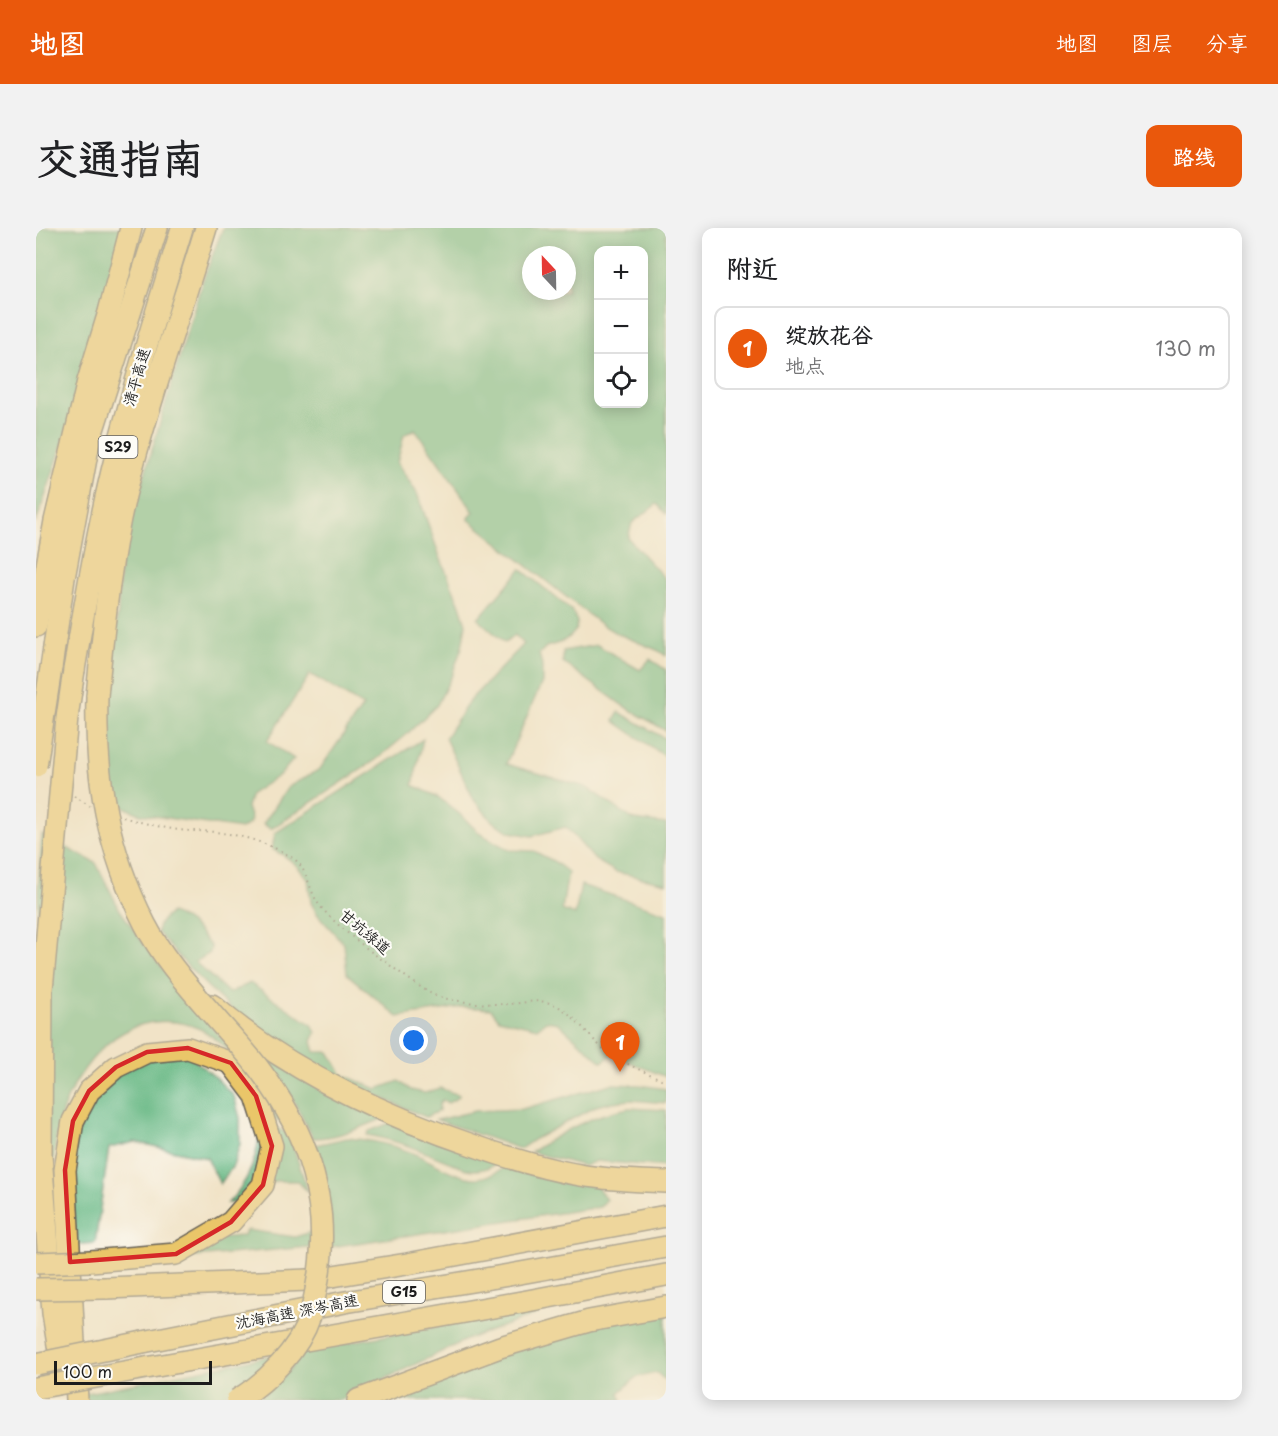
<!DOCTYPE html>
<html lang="zh">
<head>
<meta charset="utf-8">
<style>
  body { margin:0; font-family:"Playpen Sans","LXGW WenKai TC",sans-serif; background:#f2f2f2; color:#202124 }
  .controls { position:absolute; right:18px; top:18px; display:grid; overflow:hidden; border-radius:12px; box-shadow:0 3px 15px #0003 }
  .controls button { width:54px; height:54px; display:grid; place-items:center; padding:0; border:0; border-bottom:2px solid #e0e0e0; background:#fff; color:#202124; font:30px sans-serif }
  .compass { position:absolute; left:486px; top:18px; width:54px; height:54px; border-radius:50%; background:#fff; box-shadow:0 3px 15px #0003; rotate:338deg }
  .scale { position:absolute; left:18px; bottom:15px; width:158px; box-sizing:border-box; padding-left:6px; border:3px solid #1c1c1c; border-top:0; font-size:16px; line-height:21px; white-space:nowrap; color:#1c1c1c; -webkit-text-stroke:4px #fdfcf7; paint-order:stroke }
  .you { position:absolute; left:378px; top:813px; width:21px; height:21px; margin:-15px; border:4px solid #fff; border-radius:50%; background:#1a73e8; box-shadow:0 0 0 9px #1a73e833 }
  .badge { display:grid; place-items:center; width:39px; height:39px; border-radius:50%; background:#ea580c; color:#fff; font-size:20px; font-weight:700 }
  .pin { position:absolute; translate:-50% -50px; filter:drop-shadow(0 2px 3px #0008) }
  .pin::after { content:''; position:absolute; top:32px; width:21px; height:18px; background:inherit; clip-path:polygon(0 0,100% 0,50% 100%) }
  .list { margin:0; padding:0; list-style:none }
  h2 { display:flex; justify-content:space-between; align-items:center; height:78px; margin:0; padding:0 24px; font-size:26px }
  h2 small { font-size:20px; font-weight:400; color:#757577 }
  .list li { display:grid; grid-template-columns:39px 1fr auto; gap:18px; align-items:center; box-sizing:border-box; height:84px; margin:0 12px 12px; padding:0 12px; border:2px solid #e0e0e0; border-radius:12px }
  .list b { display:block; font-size:22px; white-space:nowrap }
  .list p { margin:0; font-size:20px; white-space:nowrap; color:#757577 }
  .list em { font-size:20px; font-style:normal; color:#757577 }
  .icon { flex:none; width:33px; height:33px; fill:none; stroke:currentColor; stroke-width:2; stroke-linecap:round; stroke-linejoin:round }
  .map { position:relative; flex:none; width:630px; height:1172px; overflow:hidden; border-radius:12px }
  header { display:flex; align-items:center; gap:36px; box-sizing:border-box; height:84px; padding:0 30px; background:#ea580c; color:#fff }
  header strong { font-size:28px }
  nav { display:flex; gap:33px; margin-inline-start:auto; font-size:21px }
  .intro { display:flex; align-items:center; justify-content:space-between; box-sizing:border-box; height:144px; padding:0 36px }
  h1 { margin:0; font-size:42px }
  .button { padding:15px 27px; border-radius:12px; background:#ea580c; color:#fff; font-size:21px; font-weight:700 }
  main { display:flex; gap:36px; padding:0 36px }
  aside { flex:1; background:#fff; border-radius:12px; box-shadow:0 3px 15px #0003 }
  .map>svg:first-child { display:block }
</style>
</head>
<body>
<header>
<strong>地图</strong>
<nav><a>地图</a><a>图层</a><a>分享</a></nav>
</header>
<div class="intro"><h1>交通指南</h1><a class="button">路线</a></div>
<main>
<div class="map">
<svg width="630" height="1172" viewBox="0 0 630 1172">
  <rect width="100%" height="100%" fill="#fdfcf7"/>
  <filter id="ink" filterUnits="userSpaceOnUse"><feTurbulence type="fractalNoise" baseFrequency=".0167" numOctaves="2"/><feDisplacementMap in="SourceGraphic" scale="12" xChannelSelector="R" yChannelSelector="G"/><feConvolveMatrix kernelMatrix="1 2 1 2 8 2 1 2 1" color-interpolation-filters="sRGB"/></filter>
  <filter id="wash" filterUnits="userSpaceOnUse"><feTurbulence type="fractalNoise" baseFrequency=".008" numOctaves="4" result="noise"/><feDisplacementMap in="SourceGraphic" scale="24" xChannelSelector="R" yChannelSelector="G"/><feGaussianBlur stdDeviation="1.35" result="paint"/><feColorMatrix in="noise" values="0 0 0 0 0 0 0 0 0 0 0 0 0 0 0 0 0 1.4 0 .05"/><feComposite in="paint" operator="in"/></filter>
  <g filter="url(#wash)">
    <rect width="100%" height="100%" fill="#f1e3c7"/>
    <g fill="#67b884" stroke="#426a50" stroke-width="1.5" fill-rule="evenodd">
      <path d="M0,0H100L0,295Z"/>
      <path d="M187,0H630V286L621,276L596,295L592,310L630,352V428L623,423L580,405L563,395L432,291L438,284L379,201L368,207L361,235L381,265L404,329L424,377L430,396L426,419L416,447L401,477L369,508L340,532L235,601L227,596L252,559L284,541L327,478L274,446L231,513L258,531L245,546L215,566L211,579L215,591L213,596L205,601L104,586L79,575L69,517L70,455L82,385L84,329L165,57ZM562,22H608V176H562ZM495,27H531V63H495Z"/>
      <path d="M485,341L536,383L541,393L540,402L534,409L523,415L510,419L503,426L506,437V454L470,536L550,559L598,592L630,596V655L580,644L559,632L530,599L496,608L474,604L457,594L438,572L409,510L434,472L488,416L479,407L469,415L442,391Z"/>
      <path d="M561,417L604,442L614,431L630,442V503L586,477L527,434V423Z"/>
      <path d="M583,484L630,511V529L578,493Z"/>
      <path d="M387,511L377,557L402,569L426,588L443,605L473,622L498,623L519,634L532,644L526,682L539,687L545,657L630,685V849L576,827L566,834L522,795L510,793L501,800L463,791L455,781L426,779L362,789L311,746L308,716L282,687L275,675L272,651L259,636L247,627L236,621L239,605Z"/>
      <path d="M6,607L60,635L84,682L114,725L146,764L212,841L250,897L223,884C218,872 212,848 205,837C195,824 178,808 164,801C141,790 110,791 88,804C65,816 43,845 32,869C22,890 20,913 17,936H11L3,726L2,662Z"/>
      <path d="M135,685C153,691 164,704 175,719L174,725L159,734L193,765L214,755L276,797L280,805L276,813L279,824H293L307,847L341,861L363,853L375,862L389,865L404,860L423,867L418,872L412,875L406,872L403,877V883L390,889C335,867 281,840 231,807C221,800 210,794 201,786C172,761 146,733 121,704C123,694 127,690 135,685Z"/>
      <path d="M139,816L179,849L198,868L204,890V916L197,938L184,956L171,930L99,914L73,920L59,1015L35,1017L40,908L74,841Z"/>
      <path d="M223,825L346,891C324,900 301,910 277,910L253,865Z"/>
      <path d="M575,856L603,857L630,861V875L595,872L577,874L560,878L499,911L484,921L401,892L439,883L486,881Z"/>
      <path d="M593,880L630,882V939L560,933L548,938L495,924C526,904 557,886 593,880Z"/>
      <path d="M223,891L253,906L272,963L260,953H240L221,958L198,975H192C215,951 225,924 223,891Z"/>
      <path d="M354,895L461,935C450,942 442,943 430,941C397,928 366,913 331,907L333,903Z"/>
      <path d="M311,910C333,911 353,916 374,924C395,932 416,948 438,950C452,950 461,944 472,937L561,958L570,972L564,979L295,1019L294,981L288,941L279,917Z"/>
      <path d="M211,1002L259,1009L275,1004L274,1019L147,1030L179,1010L206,1008Z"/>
      <path d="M630,1076V1153L621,1145L601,1149L583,1165L586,1172H357L412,1143Z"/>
      <path d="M508,1080L502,1086L432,1111L305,1172H219C241,1157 253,1144 268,1122Z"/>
      <path d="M243,1126L213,1154L178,1172H47L46,1166Z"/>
    </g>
  </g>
  <g filter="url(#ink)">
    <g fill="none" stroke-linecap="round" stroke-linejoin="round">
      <defs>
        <g id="highway">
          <path d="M0,398L19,293L52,153L73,84L95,0"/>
          <path d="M15,440L28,350L53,214L121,0"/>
          <path d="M38,442C50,370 62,298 80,227C99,151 123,76 146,0"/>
          <path d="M61,468C68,395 75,318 94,248C116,164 145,83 170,0"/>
          <path d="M8,740L6,761L5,927L17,1085L27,1148"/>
          <path d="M176,777C250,841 347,887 439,918C473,930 508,941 544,947C572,952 601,953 630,954"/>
          <path d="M70,1060L272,1052L371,1036L630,988"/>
          <path d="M107,1114L309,1074L473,1047L630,1019"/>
          <path d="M110,1140L491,1073L630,1047"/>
          <path d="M41,1172L29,942L37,893L53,863L80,839L111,824L152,820L195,835L220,868L236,918L227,957L195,994L140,1026L55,1033"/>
          <path d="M322,1172L464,1119L553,1093L630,1079"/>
        </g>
      </defs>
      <use href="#highway" stroke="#676258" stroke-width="24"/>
      <g stroke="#676258" stroke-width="2" stroke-dasharray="1.5 4.5" stroke-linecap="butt">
        <path d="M38,568L54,578"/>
        <path d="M87,589C103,594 120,598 136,601C152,604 169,602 186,605C209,608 238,617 258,631C272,641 273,664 284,678C300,697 319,711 338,726C357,739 374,753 394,765C409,774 456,777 474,776C486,775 499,772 510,774C537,780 549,807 569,822C588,836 609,844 630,853"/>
      </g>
      <use href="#highway" stroke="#eac669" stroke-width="21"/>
      <defs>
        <g id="highway-bridge">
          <path d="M61,468C59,549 71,622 109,696C126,729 152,758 176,786C193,806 211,824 226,845C274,909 296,978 281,1057C279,1068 277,1078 274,1088C263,1122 231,1154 201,1172"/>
          <path d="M0,538L15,440"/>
          <path d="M8,740L31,490L38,442"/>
          <path d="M0,1035L55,1033"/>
          <path d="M0,1061L70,1060"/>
          <path d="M0,1136L107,1114"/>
          <path d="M0,1160L110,1140"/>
        </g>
      </defs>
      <use href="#highway-bridge" stroke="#676258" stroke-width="24" stroke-linecap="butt"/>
      <use href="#highway-bridge" stroke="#eac669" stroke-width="21"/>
    </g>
  </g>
  <path d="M0 0H630V1172H0ZM152,820L195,835L220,868L236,918L227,957L195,994L140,1026L34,1034L29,942L37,893L53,863L80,839L111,824Z" fill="#f1e3c7" fill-opacity=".55" fill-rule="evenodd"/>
  <path fill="none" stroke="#d62828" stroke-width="4.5" stroke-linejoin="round" d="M152,820L195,835L220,868L236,918L227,957L195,994L140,1026L34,1034L29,942L37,893L53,863L80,839L111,824Z"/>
  <g text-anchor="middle" stroke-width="4.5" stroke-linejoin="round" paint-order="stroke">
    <g fill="#fdfcf7" stroke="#605f5e" stroke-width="1.5">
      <rect x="62.5" y="208" width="39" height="22" rx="4.5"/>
      <rect x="347" y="1053" width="42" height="22" rx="4.5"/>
    </g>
    <g font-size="14" font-weight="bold" fill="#1c1c1c">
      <text x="82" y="224">S29</text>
      <text x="368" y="1069">G15</text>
    </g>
    <g font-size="15" fill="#1c1c1c" stroke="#fdfcf7">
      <text transform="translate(101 149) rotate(-74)" y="5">清平高速</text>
      <text transform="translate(329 704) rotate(40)" y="5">甘坑绿道</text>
      <text transform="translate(261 1084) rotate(-11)" y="5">沈海高速 深岑高速</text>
    </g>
  </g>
</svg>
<div class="controls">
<button>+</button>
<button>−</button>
<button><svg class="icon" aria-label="locate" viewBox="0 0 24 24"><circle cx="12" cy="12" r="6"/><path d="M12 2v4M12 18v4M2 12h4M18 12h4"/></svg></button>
</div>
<svg class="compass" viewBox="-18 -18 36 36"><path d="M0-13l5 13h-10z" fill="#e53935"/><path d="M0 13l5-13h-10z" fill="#757577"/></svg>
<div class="scale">100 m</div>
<div class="you"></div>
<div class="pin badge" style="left:584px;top:844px">1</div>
</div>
<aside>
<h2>附近<small></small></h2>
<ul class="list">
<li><span class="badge">1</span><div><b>绽放花谷</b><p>地点</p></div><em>130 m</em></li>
</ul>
</aside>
</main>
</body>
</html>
